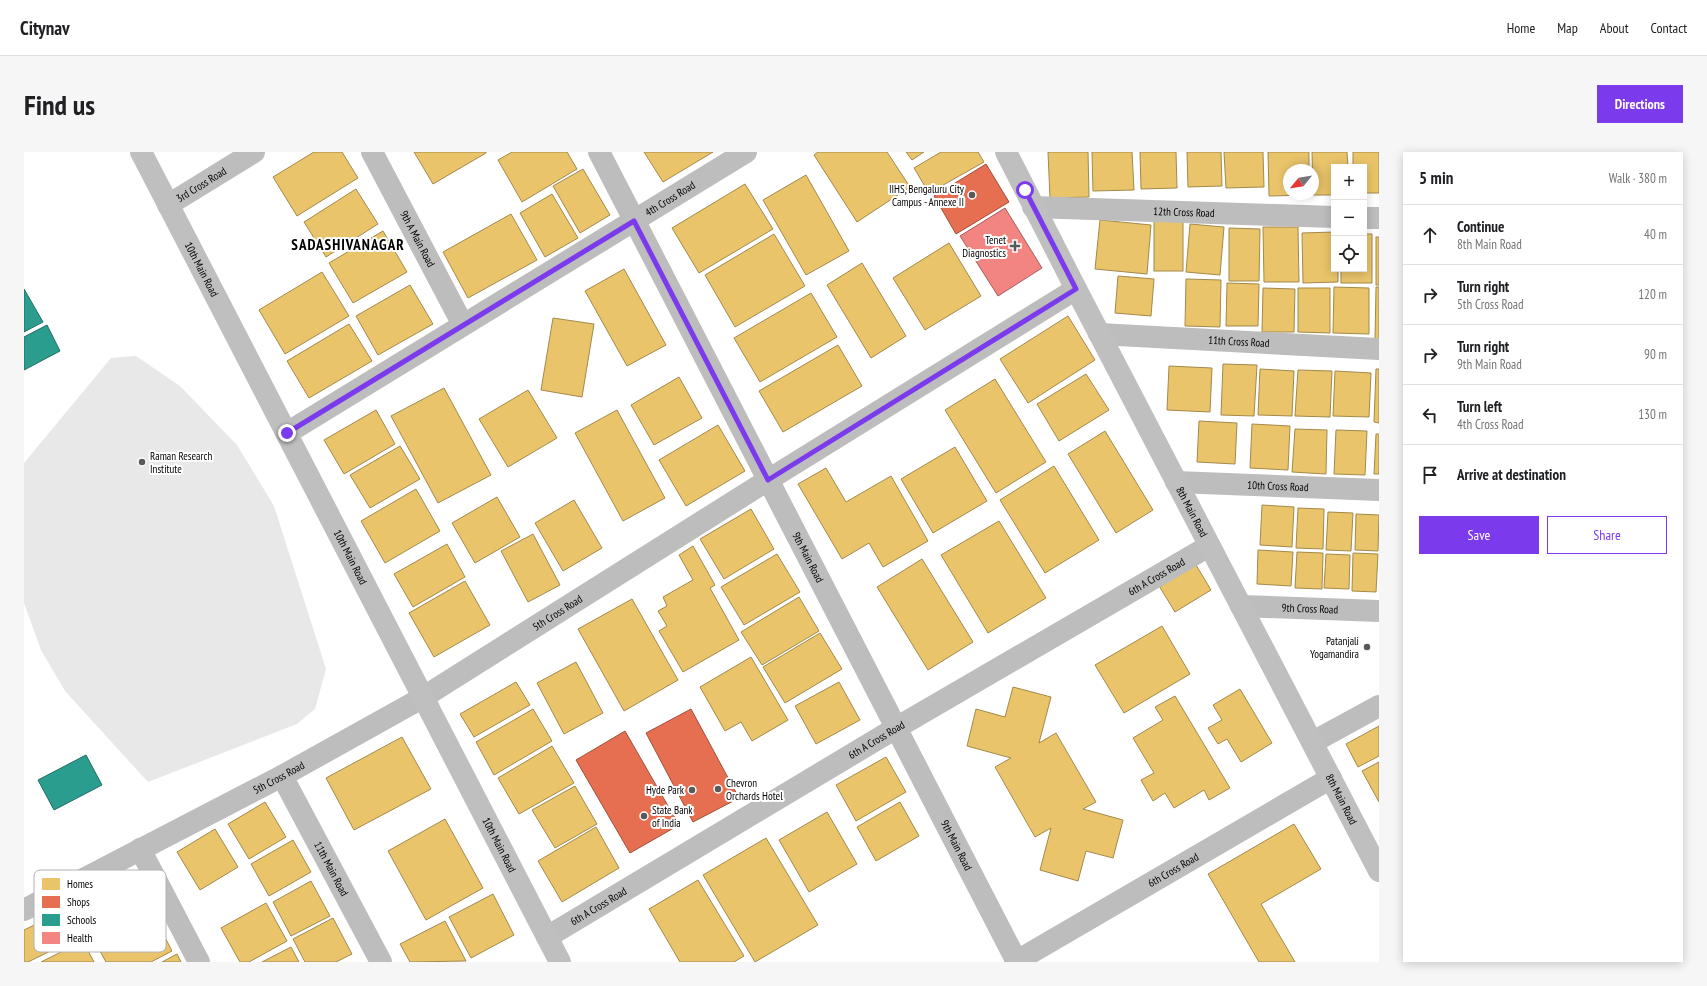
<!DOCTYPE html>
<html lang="en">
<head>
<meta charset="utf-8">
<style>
  body { margin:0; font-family:"PT Sans Narrow",sans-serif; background:#f6f6f6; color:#202124 }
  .controls { position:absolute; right:12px; top:12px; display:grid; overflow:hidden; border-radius:0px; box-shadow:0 2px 10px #0003 }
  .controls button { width:36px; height:36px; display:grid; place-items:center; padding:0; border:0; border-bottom:1px solid #e0e0e0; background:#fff; color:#202124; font:20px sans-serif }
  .compass { position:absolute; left:1259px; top:12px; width:36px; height:36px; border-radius:50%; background:#fff; box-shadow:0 2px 10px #0003; rotate:240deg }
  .stop { position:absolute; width:12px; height:12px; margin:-9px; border:3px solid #7c3aed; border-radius:50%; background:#fff }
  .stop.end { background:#7c3aed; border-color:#fff; box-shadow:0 1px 4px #0008 }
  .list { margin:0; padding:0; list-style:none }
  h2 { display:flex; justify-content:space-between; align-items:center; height:52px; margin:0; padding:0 16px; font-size:17px }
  h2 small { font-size:13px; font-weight:400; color:#757577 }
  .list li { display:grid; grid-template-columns:26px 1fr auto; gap:12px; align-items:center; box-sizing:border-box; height:60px; padding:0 16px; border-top:1px solid #e0e0e0 }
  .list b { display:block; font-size:15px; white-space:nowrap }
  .list p { margin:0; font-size:13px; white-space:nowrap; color:#757577 }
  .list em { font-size:13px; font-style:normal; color:#757577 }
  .actions { display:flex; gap:8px; padding:12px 16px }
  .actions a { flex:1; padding:9px 0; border:1px solid #7c3aed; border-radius:0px; text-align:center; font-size:14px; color:#7c3aed }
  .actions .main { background:#7c3aed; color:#fff }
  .icon { flex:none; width:22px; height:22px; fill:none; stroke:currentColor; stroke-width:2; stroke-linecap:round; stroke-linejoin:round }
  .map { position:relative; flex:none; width:1355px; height:810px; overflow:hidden; border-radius:0px }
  header { display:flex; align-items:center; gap:24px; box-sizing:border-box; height:56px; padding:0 20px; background:#fff; border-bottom:1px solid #e0e0e0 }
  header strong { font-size:19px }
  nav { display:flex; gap:22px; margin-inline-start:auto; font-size:14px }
  .intro { display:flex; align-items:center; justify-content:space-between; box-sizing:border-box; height:96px; padding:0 24px }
  h1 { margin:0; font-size:28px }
  .button { padding:10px 18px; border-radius:0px; background:#7c3aed; color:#fff; font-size:14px; font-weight:700 }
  main { display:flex; gap:24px; padding:0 24px }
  aside { flex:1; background:#fff; border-radius:0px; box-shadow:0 2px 10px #0003 }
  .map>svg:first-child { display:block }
</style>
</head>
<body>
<header>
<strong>Citynav</strong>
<nav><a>Home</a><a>Map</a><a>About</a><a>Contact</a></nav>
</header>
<div class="intro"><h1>Find us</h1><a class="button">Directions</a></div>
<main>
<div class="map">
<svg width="1355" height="810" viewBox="0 0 1355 810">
  <rect width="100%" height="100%" fill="#fff"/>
  <path fill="#e8e8e8" d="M112,204L156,234L213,293L250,354L302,517L291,557L273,572L124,630L41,539L17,498L0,451V311L87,206Z"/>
  <g fill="#e9c46a" stroke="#a3894a">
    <path d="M290,0H318L334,26L273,64L249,25Z"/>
    <path d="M390,0H462V1L409,32Z"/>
    <path d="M488,0H543L553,17L498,50L474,8Z"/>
    <path d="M620,0H689L639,30Z"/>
    <path d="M794,0H863L886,35L833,70L790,3Z"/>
    <path d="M882,0H900L888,8Z"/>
    <path d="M917,0H954L960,10L905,41L890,16Z"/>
    <path d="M1024,0H1064L1065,45L1026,46Z"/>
    <path d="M1068,0H1108L1110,38L1069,39Z"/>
    <path d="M1116,0H1152L1153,36L1117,37Z"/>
    <path d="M1163,0H1197L1198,34L1164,35Z"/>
    <path d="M1200,0H1239L1240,35L1202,36Z"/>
    <path d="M1244,0H1285V18H1265V42L1286,43L1245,44Z"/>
    <path d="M1288,0H1323L1324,15H1310V43H1289Z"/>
    <path d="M1329,0H1355V41H1340V15H1329Z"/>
    <path d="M559,17L586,63L556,81L529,34Z"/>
    <path d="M782,23L825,99L782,123L739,48Z"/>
    <path d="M721,32L749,77L675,121L648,76Z"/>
    <path d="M332,37L354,72L302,105L280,70Z"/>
    <path d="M528,42L554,86L521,105L496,61Z"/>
    <path d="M487,62L513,108L444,146L419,100Z"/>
    <path d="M1076,68L1127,73L1123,122L1071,117Z"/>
    <rect x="1130" y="69" width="29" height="50"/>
    <path d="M1166,72L1200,75L1196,123L1162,120Z"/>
    <path d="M1239,75H1274L1275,130H1240Z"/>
    <path d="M1205,76L1236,77L1235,129H1205Z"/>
    <path d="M359,79L383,120L329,151L305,111Z"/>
    <path d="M1310,80V117H1314V130L1279,131L1278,81Z"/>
    <path d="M750,82L781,134L711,175L681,123Z"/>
    <path d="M1340,82H1348V131H1317V117H1340Z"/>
    <rect x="1352" y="85" width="3" height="48"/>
    <path d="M925,91L957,144L901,178L869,126Z"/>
    <path d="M838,111L882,184L847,206L803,133Z"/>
    <path d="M600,117L642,193L603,214L561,139Z"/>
    <path d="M298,120L325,164L261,202L235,158Z"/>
    <path d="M1094,124L1130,127L1127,164L1091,161Z"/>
    <path d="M1162,127L1197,128L1196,175L1161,174Z"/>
    <path d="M1203,131L1235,132L1234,174H1202Z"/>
    <path d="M386,133L409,172L354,203L332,164Z"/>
    <path d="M1310,135L1345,136V182L1309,181Z"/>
    <path d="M1352,135H1355V187H1351Z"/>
    <path d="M1239,136L1271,137L1270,180H1238Z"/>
    <path d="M1274,136H1306V181L1274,180Z"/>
    <path d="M787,141L813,185L736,230L710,186Z"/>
    <path d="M1044,164L1071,208L1004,251L976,207Z"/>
    <path d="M529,166L570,172L558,245L517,238Z"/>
    <path d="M325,172L348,209L285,246L263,209Z"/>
    <path d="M814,193L838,234L759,280L735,239Z"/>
    <path d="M1199,212L1233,213L1230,264L1197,263Z"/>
    <path d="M1145,214L1188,216L1186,260L1143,258Z"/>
    <path d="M1236,217L1270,219L1268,264L1234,263Z"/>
    <path d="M1352,217H1355V271L1350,270Z"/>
    <path d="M1274,218L1308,219L1306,265L1271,264Z"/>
    <path d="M1311,219L1347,221L1345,265L1309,264Z"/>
    <path d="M1062,222L1085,258L1035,289L1013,252Z"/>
    <path d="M655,225L678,266L630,293L607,253Z"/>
    <path d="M971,227L1022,310L972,341L921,258Z"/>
    <path d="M420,236L467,323L414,351L367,264Z"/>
    <path d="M504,238L533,286L484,315L455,267Z"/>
    <path d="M352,258L371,292L320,322L300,288Z"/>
    <path d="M593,258L641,346L599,369L551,281Z"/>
    <path d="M1175,269L1213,271L1211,312L1173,310Z"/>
    <path d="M1228,272L1266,274L1264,318L1226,316Z"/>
    <path d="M694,273L721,319L662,354L635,308Z"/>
    <path d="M1271,277L1303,278L1302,322L1268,320Z"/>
    <path d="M1312,278L1343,279L1341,323L1310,322Z"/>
    <path d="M1081,279L1129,358L1092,381L1044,302Z"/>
    <path d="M1352,282H1355V322H1350Z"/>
    <path d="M376,294L396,327L346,356L326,323Z"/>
    <path d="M931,295L963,349L909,381L877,327Z"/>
    <path d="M1030,314L1075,388L1021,421L976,348Z"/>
    <path d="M802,316L822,350L867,324L904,389L859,415L845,391L818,407L774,332Z"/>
    <path d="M392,337L416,379L361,411L337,369Z"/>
    <path d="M473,345L496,385L451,411L428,371Z"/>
    <path d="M550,348L578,396L539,419L511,371Z"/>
    <path d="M1238,353L1270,355L1268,395L1236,393Z"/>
    <path d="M1274,356L1300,357L1299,397L1272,396Z"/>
    <path d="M727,357L750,397L700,427L676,387Z"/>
    <path d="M1304,360L1329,361L1327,399L1302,398Z"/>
    <path d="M1332,362L1355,363L1354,399L1331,398Z"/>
    <path d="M975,369L1022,446L964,481L917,403Z"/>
    <path d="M509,382L536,433L504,450L477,399Z"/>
    <path d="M423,392L441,425L389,455L370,422Z"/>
    <path d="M669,394L691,433L686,436L715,488L659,520L635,479L643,474L634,459L643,454L639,445L669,428L655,403Z"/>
    <path d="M1234,398L1269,400L1267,434L1233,432Z"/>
    <path d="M1273,400L1299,401L1298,437L1271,436Z"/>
    <path d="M1329,401L1354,402L1352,440L1328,439Z"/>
    <path d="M753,402L776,440L720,473L697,435Z"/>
    <path d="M1302,402L1326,403L1325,437L1300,436Z"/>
    <path d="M898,407L949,490L904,518L853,435Z"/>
    <path d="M1169,408L1187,438L1151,460L1132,429Z"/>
    <path d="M441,429L466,473L410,505L385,461Z"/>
    <path d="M775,445L795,479L738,513L717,480Z"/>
    <path d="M608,447L654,528L600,559L554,477Z"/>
    <path d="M1138,474L1166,522L1100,561L1071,513Z"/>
    <path d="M796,481L818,517L761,551L739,515Z"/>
    <path d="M727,505L764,568L728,589L717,570L701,579L676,535Z"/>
    <path d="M552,510L579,561L540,582L513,531Z"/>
    <path d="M492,530L506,553L450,585L436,562Z"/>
    <path d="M815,530L836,568L792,592L771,554Z"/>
    <path d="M989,535L1027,545L1015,591L1032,581L1072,650L1059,657L1099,668L1089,706L1062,699L1054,729L1016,718L1027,676L1011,685L971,615L987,606L943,594L952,557L981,565Z"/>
    <path d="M1216,537L1248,591L1217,610L1203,587L1194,592L1184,576L1198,568L1189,553Z"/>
    <path d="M1151,544L1206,636L1185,648L1180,638L1150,656L1141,641L1129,649L1117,628L1130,621L1109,586L1139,568L1131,555Z"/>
    <path d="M509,557L528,589L470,623L452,590Z"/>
    <path d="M1355,574V604L1334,615L1322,592Z"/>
    <path d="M378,585L407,637L330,678L302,626Z"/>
    <path d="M528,594L550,631L495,662L474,626Z"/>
    <path d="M862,605L882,640L832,669L812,633Z"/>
    <path d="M1355,610V650L1338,619Z"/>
    <path d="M551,634L573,672L531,696L508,658Z"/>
    <path d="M241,650L262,685L225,707L204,672Z"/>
    <path d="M876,650L895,684L852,709L833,675Z"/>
    <path d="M803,660L833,712L785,740L755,688Z"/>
    <path d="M421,667L459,736L402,768L364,699Z"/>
    <path d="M1270,672L1297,717L1237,752L1271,810H1235L1184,722Z"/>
    <path d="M572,675L595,716L538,750L514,709Z"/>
    <path d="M191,677L214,715L176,738L153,700Z"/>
    <path d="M742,686L794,773L731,810L679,723Z"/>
    <path d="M269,688L287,720L245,744L227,712Z"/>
    <path d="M674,728L720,804L710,810H656L625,757Z"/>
    <path d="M287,729L306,764L267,784L249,750Z"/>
    <path d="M469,742L490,783L447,806L425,765Z"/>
    <path d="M242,751L263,789L225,810H216L197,776Z"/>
    <path d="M43,757L57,784L4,810H0V778Z"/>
    <path d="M128,760L148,799L127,810H82L71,790Z"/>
    <path d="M309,766L328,802L312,810H281L269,787Z"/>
    <path d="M421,769L442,809L386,810L376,792Z"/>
    <path d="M59,789L70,810H17Z"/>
    <path d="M267,795L275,810H238Z"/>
    <path d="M153,802L157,810H138Z"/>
  </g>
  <g fill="#e76f51" stroke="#a24e39">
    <path d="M962,12L985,50L932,82L910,44Z"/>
    <path d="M667,557L715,646L669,670L622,581Z"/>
    <path d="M601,579L655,673L606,701L552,608Z"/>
  </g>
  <g fill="#2a9d8f" stroke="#1d6e64">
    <path d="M0,137L19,170L0,180Z"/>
    <path d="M23,173L36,199L0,218V185Z"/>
    <path d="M62,603L78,633L30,658L14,628Z"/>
  </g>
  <path fill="#f28482" stroke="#a95c5b" d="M981,56L1018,116L974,144L936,84Z"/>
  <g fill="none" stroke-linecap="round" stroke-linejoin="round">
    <g stroke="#bdbdbd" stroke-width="22">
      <path id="s1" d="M348,0L439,173"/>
      <path id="s2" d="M575,0L993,810"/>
      <path id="s3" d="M144,53L230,0"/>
      <path id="s4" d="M1009,55L1310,65"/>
      <path d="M1340,66H1355"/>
      <path id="s5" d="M1075,182L1355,197"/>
      <path id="s6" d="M263,281L722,0"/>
      <path id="s7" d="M1152,330L1355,338"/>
      <path id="s8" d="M1217,454L1355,459"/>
      <path d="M1289,590L1355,554"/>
      <path id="s9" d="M258,624L357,810"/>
      <path d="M116,697L175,810"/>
      <path id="s10" d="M0,758L258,624L398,546L744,328L1052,137"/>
      <path id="s11" d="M523,785L872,576L1185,394"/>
      <path id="s12" d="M991,810L1307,626"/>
    </g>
    <g stroke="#bfbfbf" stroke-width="22">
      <path id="s13" d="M117,0L536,810"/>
      <path id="s14" d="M982,0L1052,137L1355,719"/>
    </g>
  </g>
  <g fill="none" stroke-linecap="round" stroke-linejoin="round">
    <path stroke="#7c3aed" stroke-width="5" d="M263,281L610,69L744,328L1052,137L1001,38"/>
  </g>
  <g fill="#595959" stroke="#fff" stroke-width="1.5">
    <circle cx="948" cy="43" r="4"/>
    <path d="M989 88h4v4h4v4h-4v4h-4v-4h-4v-4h4z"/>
    <circle cx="118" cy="310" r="4"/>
    <circle cx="1343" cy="495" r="4"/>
    <circle cx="694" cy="637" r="4"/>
    <circle cx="668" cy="638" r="4"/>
    <circle cx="620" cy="664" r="4"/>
  </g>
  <g text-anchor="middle" stroke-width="4" stroke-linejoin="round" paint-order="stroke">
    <g font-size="11" fill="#000" stroke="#fff">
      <text dy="4" stroke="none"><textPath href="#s3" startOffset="39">3rd Cross Road</textPath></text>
      <text dy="4" stroke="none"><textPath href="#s6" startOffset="449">4th Cross Road</textPath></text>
      <text dy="4" stroke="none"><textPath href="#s4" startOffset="151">12th Cross Road</textPath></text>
      <text dy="4" stroke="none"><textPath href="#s1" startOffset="98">9th A Main Road</textPath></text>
      <text dy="4" stroke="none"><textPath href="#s13" startOffset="132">10th Main Road</textPath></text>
      <text dy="4" stroke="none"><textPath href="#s5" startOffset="140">11th Cross Road</textPath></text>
      <text dy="4" stroke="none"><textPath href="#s7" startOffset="102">10th Cross Road</textPath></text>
      <text dy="4" stroke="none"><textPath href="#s14" startOffset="405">8th Main Road</textPath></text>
      <text dy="4" stroke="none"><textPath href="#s13" startOffset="456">10th Main Road</textPath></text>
      <text dy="4" stroke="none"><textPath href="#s2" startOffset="456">9th Main Road</textPath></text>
      <text dy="4" stroke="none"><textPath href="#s11" startOffset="708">6th A Cross Road</textPath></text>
      <text dy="4" stroke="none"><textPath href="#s8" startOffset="69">9th Cross Road</textPath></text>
      <text dy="4" stroke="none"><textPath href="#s10" startOffset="611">5th Cross Road</textPath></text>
      <text dy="4" stroke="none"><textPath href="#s11" startOffset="384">6th A Cross Road</textPath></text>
      <text dy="4" stroke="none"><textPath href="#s10" startOffset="287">5th Cross Road</textPath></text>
      <text dy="4" stroke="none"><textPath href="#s14" startOffset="729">8th Main Road</textPath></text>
      <text dy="4" stroke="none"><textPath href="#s13" startOffset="780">10th Main Road</textPath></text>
      <text dy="4" stroke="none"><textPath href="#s2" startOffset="780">9th Main Road</textPath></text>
      <text dy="4" stroke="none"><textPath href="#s9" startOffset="105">11th Main Road</textPath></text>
      <text dy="4" stroke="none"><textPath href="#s12" startOffset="183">6th Cross Road</textPath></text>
      <text dy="4" stroke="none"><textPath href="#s11" startOffset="60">6th A Cross Road</textPath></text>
    </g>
    <g font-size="11" fill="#000" stroke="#fff" text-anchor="end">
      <text x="940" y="41">IIHS, Bengaluru City<tspan x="940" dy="13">Campus - Annexe II</tspan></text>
      <text x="982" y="92">Tenet<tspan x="982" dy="13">Diagnostics</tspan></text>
      <text x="126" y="308" text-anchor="start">Raman Research<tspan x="126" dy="13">Institute</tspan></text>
      <text x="1335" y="493">Patanjali<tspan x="1335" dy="13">Yogamandira</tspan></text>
      <text x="702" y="635" text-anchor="start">Chevron<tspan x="702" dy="13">Orchards Hotel</tspan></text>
      <text x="660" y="642">Hyde Park</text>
      <text x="628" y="662" text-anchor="start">State Bank<tspan x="628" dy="13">of India</tspan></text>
    </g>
    <g font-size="15" font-weight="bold" letter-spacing="1" fill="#000" stroke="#fff">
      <text x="324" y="98">SADASHIVANAGAR</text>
    </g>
  </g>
  <rect x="10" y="718" width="132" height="82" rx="6" fill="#fff" stroke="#b2b2b2" stroke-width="1"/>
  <rect x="18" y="726" width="18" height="12" fill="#e9c46a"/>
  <rect x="18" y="744" width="18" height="12" fill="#e76f51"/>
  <rect x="18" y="762" width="18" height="12" fill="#2a9d8f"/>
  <rect x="18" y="780" width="18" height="12" fill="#f28482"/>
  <g font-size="11" fill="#000">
    <text x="43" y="736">Homes</text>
    <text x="43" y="754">Shops</text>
    <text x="43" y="772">Schools</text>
    <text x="43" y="790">Health</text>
  </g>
</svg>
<div class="controls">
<button>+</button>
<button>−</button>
<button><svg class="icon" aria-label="locate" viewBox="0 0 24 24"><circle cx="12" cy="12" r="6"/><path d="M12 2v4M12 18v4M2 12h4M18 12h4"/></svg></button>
</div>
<svg class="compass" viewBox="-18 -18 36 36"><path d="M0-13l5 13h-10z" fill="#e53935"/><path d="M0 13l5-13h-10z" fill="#757577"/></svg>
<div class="stop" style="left:1001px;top:38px"></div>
<div class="stop end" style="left:263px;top:281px"></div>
</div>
<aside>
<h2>5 min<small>Walk · 380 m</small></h2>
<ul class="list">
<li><svg class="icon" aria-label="ahead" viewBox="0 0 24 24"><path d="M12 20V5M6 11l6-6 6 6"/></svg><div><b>Continue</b><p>8th Main Road</p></div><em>40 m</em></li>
<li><svg class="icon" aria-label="right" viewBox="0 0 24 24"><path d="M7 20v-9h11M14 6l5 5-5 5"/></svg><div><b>Turn right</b><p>5th Cross Road</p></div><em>120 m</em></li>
<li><svg class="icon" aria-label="right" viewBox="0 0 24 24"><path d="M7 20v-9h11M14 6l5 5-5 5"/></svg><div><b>Turn right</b><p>9th Main Road</p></div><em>90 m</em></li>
<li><svg class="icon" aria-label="left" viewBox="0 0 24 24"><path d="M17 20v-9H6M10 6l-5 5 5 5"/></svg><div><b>Turn left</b><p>4th Cross Road</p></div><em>130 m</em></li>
<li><svg class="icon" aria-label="arrive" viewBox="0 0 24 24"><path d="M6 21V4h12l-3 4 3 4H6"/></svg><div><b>Arrive at destination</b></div></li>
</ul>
<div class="actions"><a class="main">Save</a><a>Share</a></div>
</aside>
</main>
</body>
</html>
